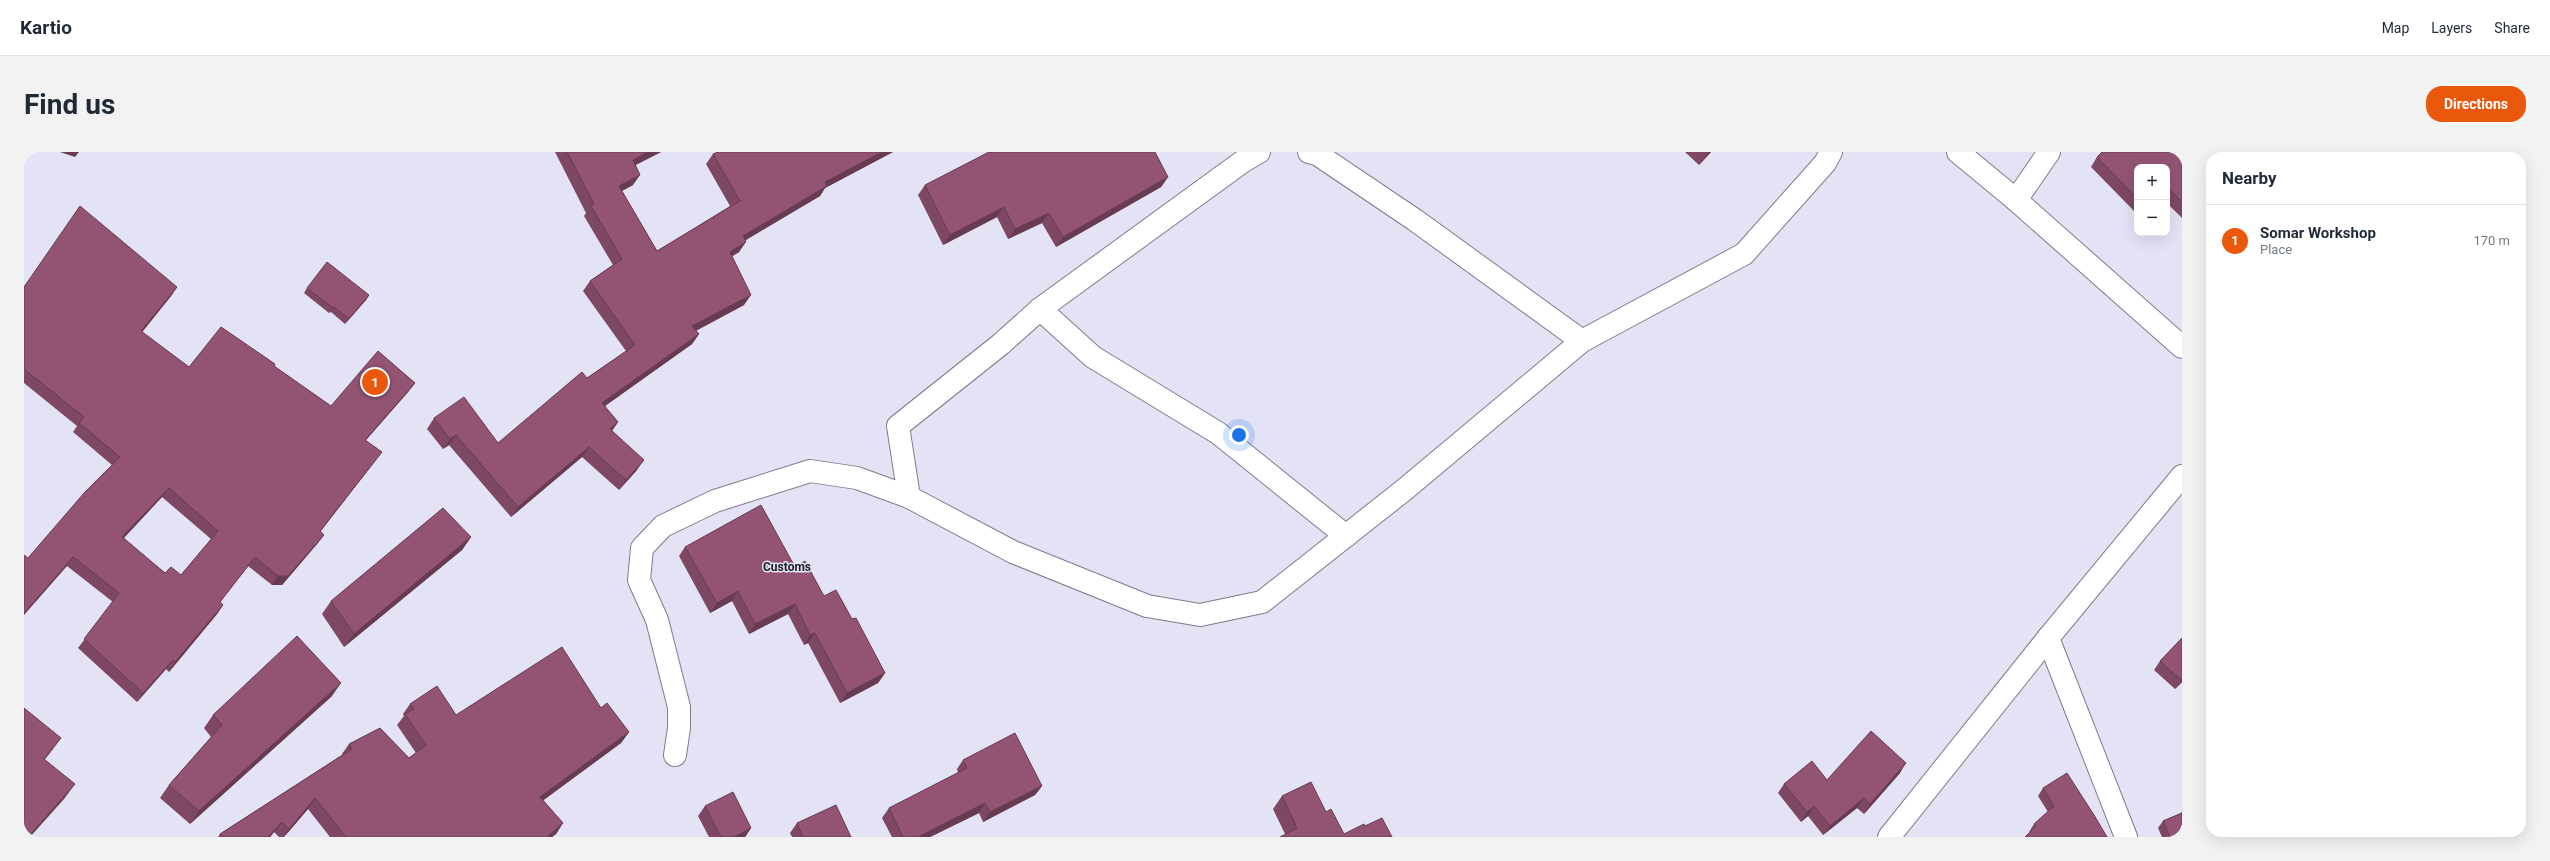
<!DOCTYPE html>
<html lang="en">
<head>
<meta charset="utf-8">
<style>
  body { margin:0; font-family:Roboto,sans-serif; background:#f2f2f3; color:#1f2937 }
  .controls { position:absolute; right:12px; top:12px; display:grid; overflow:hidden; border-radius:8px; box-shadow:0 4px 16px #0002 }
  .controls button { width:36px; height:36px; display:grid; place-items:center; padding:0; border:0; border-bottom:1px solid #e0e1e3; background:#fff; color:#1f2937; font:20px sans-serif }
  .you { position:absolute; left:1215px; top:283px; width:14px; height:14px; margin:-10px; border:3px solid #fff; border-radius:50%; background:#1a73e8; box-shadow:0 0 0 6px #1a73e833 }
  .badge { display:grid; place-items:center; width:26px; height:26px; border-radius:50%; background:#ea580c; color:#fff; font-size:13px; font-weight:700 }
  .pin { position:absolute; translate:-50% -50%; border:2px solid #fff; box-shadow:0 1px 4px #0006 }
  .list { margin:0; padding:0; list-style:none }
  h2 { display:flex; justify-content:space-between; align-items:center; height:52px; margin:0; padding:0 16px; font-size:17px }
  h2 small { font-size:13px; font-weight:400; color:#747a83 }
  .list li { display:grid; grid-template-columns:26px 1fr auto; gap:12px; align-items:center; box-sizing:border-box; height:72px; padding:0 16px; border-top:1px solid #e0e1e3 }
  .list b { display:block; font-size:15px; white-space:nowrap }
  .list p { margin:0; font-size:13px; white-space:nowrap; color:#747a83 }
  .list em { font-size:13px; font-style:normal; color:#747a83 }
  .map { position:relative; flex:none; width:2158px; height:685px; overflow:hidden; border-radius:16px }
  header { display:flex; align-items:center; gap:24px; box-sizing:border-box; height:56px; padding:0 20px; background:#fff; border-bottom:1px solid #e0e1e3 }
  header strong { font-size:19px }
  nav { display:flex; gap:22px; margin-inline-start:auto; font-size:14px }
  .intro { display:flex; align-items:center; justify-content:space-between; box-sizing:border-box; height:96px; padding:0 24px }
  h1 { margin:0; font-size:28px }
  .button { padding:10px 18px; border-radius:16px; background:#ea580c; color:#fff; font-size:14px; font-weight:700 }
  main { display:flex; gap:24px; padding:0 24px }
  aside { flex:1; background:#fff; border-radius:16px; box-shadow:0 4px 16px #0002 }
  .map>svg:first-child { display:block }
</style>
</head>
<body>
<header>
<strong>Kartio</strong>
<nav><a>Map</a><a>Layers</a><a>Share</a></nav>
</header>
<div class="intro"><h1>Find us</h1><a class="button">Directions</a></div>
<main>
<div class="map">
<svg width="2158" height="685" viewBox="0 0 2158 685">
  <rect width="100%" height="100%" fill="#e4e2f5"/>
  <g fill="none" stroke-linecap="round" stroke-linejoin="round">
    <defs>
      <g id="minor">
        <path d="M1285,0L1293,2L1391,68L1558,189"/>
        <path d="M1934,0L1992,48L2158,195"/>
        <path d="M1992,48L2025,0"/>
        <path d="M1016,157L1069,205L1194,281L1322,384"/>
        <path d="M885,345L874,274L977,192L1016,157L1218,10L1235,0"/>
        <path d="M2024,486L2102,685"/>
        <path d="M651,603L655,576V555L633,468L615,428L618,396L639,374L691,349L786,319L833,326L885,345L989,400L1123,454L1176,463L1238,450L1380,338L1558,189L1720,102L1801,11L1807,0"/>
        <path d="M1865,685L2024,486L2158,324"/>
      </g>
    </defs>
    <use href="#minor" stroke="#7d7b8d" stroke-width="24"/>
    <use href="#minor" stroke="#fff" stroke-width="22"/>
  </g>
  <g fill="#7e4864" fill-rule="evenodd">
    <path d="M531,0H637L611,13L609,33L598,39L633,99L706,54L682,12L689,2L694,0H869L801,36L796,44L721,88L715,100L708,104L720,153L672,179L675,182L668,192L581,254L594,270L588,279L613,318L595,338L558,305L487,365L425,293L419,297L403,277L410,266L474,291L563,226L602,199L559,139L566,129L589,113L560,64L562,61Z"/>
    <path d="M1661,0H1687L1675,13Z"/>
    <path d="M2158,0V66L2143,51V15H2113V62L2067,15L2073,5Z"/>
    <path d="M1144,25L1137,35L1032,95L1018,71L984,87L973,65L919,93L894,43L901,33Z"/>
    <path d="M0,135H153L147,144L118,180L165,215L250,214L307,254L391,231L384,240L342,288L351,309L296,380L300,383L293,392L258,433H248L224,414L196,450L199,453L193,462L145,520L142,517L113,550L54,496L89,450L43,414L4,406L88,313L49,280L53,274L0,231ZM138,345L187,387L157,423L141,421L100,386Z"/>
    <path d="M283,136L345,143L342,148L321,172L307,160L305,161L280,141Z"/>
    <path d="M447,385L438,398L320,495L298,462L307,449Z"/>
    <path d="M661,395L800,444L828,467L861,521L854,531L816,551L784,491L780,493L764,462L725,482L708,449L686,461L655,404Z"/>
    <path d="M2158,486V530L2151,537L2130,518L2136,509Z"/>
    <path d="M308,544L166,672L136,646L145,633L187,585L180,576L189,563Z"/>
    <path d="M386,552L432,563L577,556L605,580L597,591L519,648L539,671L532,682L528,685H306L284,657L260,685H255L250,680L246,685H194L196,682L318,603V602L325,592L385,606L392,601L373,573L380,564L379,562Z"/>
    <path d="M939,608L1018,634L1011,643L959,670L955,661L906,685H868L858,666L865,656L934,621L933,617Z"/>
    <path d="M1876,621L1840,662L1833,656L1799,683L1784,664L1777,670L1754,641L1760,632Z"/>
    <path d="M2019,636L2070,663L2005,680L2010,672L2024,660L2014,644Z"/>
    <path d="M1258,644L1302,660L1320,682L1341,674L1368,685L1261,682L1249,657Z"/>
    <path d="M681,654L727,676L721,685H685L674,664Z"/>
    <path d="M2158,659V685H2138L2134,676L2139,669L2157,661Z"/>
    <path d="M773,671L827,685H768L766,681Z"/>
  </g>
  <g fill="#673b51">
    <path d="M36,0H55L51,5Z"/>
    <path d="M624,0H637L602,18L609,8Z"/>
    <path d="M858,0H869L801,36L796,44L712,94L719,84L801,30Z"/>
    <path d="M1684,0H1687L1675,13Z"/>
    <path d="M616,23L609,33L588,44L595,34Z"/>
    <path d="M1144,25L1137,35L1032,95L1039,85Z"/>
    <path d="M980,55L973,65L919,93L926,83Z"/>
    <path d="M1025,61L1018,71L984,87L991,77Z"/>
    <path d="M722,90L715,100L699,110L706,100Z"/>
    <path d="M153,135L147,144L111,189L117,179Z"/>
    <path d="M345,143L342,148L321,172L325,167Z"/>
    <path d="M727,143L720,153L661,184L668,174Z"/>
    <path d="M675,182L668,192L571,261L578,251Z"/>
    <path d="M391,231L384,240L334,297L341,288Z"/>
    <path d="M594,270L587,280L586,277Z"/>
    <path d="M432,283L425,293L419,297L426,287Z"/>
    <path d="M565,295L558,305L487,365L494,355Z"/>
    <path d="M358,300L351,309L289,389L296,379Z"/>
    <path d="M620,308L613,318L595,338L602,328Z"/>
    <path d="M145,336L138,345L92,394L98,385Z"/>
    <path d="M300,383L293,392L258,433H248L254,424Z"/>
    <path d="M447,385L438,398L320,495L330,482Z"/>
    <path d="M49,405L43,414L0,463V461Z"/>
    <path d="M714,439L708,449L686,461L693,451Z"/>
    <path d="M771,452L764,462L725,482L731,472Z"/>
    <path d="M199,453L193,462L145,520L151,510Z"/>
    <path d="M791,481L784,491L780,493L786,483Z"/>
    <path d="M149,508L142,517L113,550L119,541Z"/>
    <path d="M861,521L854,531L816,551L823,541Z"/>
    <path d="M2158,528V530L2151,537Z"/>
    <path d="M317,531L308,544L166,672L175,659Z"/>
    <path d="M605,580L597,591L509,656L516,645Z"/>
    <path d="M37,586L26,601L9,622L20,607Z"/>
    <path d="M1882,611L1876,621L1840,662L1846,652Z"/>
    <path d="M51,632L40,647L6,685H4Z"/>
    <path d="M1018,634L1011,643L959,670L966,660Z"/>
    <path d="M291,646L284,657L260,685L265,677Z"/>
    <path d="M1840,646L1833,656L1799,683L1806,674Z"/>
    <path d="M961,651L955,661L906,685H894Z"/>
    <path d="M1790,654L1784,664L1777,670L1783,660Z"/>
    <path d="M258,670L246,685H244Z"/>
    <path d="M539,671L532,682L528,685H523Z"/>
    <path d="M727,676L721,685H710Z"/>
  </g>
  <g fill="#935474" stroke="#673b51" fill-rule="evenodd">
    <path d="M543,0H624L609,8L616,23L595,34L633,99L716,49L689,2L694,0H858L801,30L803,34L719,84L722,90L706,100L727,143L668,174L675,182L578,251L594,270L586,277L620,308L602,328L565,295L494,355L432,283L426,287L410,266L440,245L474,291L558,220L563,226L611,193L566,129L598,107L567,54L570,52Z"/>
    <path d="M965,0H1131L1144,25L1039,85L1025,61L991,77L980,55L926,83L901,33Z"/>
    <path d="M2078,0H2158V50L2143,35V15H2113V46L2073,5Z"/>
    <path d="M56,54L153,135L117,179L165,215L197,175L251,212L250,214L307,254L354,199L391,231L341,288L358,300L296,379L300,383L264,424H254L231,405L196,450L199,453L151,510L149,508L119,541L60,487L95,441L49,405L0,461V403L4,406L61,340L96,305L55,271L60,265L0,217V135ZM145,336L194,379L157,423L147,415L141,421L98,385Z"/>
    <path d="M303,110L345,143L325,167L310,155L309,156L283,136Z"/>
    <path d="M737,353L771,415L781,409L800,444L812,438L828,467L832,466L861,521L823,541L791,481L786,483L771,452L731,472L714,439L693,451L661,395Z"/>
    <path d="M419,356L447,385L330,482L307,449Z"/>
    <path d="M273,484L317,531L175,659L145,633L198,573L189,563Z"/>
    <path d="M2158,486V528H2157L2136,509Z"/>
    <path d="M538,495L577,556L583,551L605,580L516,645L539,671L523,685H322L291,646L265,677L258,670L244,685H200L196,682L328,597L325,592L356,576L385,606L402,593L381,562L390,557L386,552L413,534L432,563Z"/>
    <path d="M0,556L37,586L20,607L51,632L4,685H0Z"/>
    <path d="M1847,579L1882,611L1846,652L1840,646L1806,674L1790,654L1783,660L1760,632L1788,609L1803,628Z"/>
    <path d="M991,581L1018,634L966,660L961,651L894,685H879L865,656L943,616L939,608Z"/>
    <path d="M2043,621L2070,663L2083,685H2001L2012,674L2010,672L2030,654L2019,636Z"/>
    <path d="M1287,630L1302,660L1307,657L1320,682L1340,672L1341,674L1358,666L1368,685H1256L1273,676L1258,644Z"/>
    <path d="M709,640L727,676L710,685H697L681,654Z"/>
    <path d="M812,653L827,685H779L773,671Z"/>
    <path d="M2158,661V685H2146L2139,669Z"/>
  </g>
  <g text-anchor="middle" stroke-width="3" stroke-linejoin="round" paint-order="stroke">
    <g font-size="12" font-weight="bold" fill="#1d1c23" stroke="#e4e2f5">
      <text x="763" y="419">Customs</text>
    </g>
  </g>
</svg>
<div class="controls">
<button>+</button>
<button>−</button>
</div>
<div class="you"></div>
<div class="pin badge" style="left:351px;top:230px">1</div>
</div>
<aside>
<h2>Nearby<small></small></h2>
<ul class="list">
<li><span class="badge">1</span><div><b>Somar Workshop</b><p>Place</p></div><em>170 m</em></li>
</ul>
</aside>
</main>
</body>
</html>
